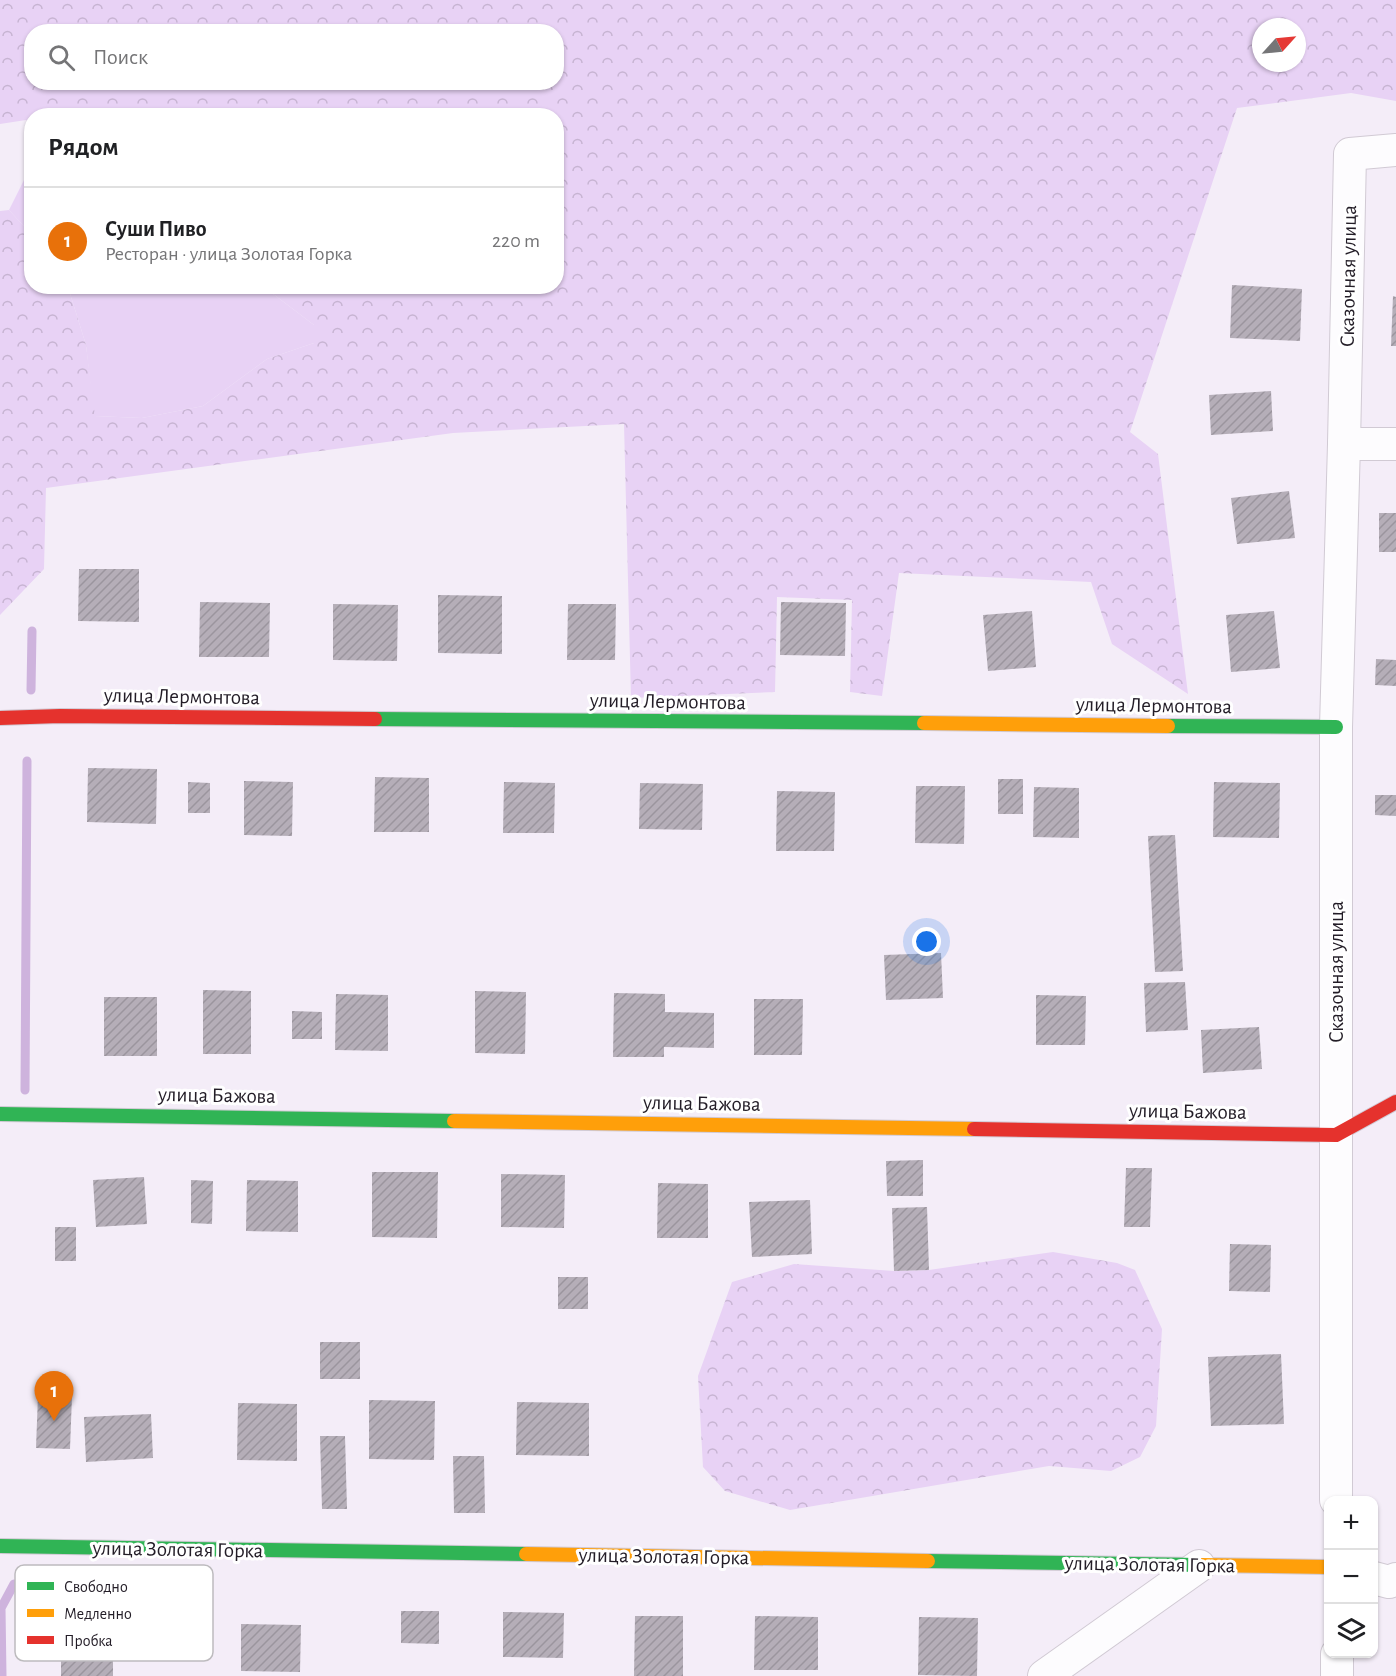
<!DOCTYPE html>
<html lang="ru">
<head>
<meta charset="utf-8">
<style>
  body { margin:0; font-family:"Alegreya Sans",sans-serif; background:#f2f2f2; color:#202124 }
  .controls { position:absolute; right:18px; bottom:18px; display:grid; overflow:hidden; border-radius:12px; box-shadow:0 2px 4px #0004 }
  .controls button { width:54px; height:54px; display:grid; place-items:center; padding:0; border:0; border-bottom:2px solid #e0e0e0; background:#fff; color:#202124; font:30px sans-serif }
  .compass { position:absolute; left:1252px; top:18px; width:54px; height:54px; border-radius:50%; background:#fff; box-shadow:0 2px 4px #0004; rotate:63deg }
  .you { position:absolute; left:927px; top:942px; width:21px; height:21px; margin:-15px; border:4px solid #fff; border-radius:50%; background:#1a73e8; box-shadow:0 0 0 9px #1a73e833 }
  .badge { display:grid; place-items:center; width:39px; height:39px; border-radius:50%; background:#1a73e8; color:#fff; font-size:20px; font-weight:700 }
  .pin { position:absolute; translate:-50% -50px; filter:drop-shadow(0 2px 3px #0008) }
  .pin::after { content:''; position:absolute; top:32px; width:21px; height:18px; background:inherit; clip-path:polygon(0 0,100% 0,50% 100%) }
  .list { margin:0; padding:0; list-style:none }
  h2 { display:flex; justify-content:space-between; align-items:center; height:78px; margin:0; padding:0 24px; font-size:26px }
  h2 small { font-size:20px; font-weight:400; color:#757577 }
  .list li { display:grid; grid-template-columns:39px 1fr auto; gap:18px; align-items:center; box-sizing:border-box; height:108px; padding:0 24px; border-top:2px solid #e0e0e0 }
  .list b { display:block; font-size:22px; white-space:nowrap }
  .list p { margin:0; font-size:20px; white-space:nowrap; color:#757577 }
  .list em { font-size:20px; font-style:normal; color:#757577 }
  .icon { flex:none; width:33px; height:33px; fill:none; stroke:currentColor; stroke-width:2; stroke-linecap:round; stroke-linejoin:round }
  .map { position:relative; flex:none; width:1396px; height:1676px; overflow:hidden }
  .search { position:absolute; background:#fff; box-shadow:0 2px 4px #0004; left:24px; top:24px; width:540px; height:66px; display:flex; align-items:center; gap:15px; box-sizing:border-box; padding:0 21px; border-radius:24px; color:#757577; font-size:22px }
  .panel { position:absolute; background:#fff; box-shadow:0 2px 4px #0004; left:24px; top:108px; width:540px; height:186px; border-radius:24px }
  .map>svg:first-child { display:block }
</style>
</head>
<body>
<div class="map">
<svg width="1396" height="1676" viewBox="0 0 1396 1676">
  <defs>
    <pattern id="forest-crowns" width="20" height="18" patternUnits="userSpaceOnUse" patternTransform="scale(1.5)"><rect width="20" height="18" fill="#e8d2f5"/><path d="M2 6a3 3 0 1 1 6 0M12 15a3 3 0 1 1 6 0" fill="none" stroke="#c7b4d2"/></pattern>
    <pattern id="building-hatch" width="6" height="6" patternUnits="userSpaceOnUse" patternTransform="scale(1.5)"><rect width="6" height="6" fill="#b5aeb8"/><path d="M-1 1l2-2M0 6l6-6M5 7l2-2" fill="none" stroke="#9b959e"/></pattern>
  </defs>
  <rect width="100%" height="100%" fill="#f4edf8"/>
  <g fill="#e8d2f5">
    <path d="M31,166V234L9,210Z"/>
    <path d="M68,287H264L314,325V343L267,359L203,406L142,418L94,416L86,345Z"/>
  </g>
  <g fill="url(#forest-crowns)" fill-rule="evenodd">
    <path d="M0,0H1396V101L1351,93L1237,108L1130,432L1158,454L1188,694L1112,644L1091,582L899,573L882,696L850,692L852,600L777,597L775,692L631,698L624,424L453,433L46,488L44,569L0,615V211L9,210L31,234L32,286L68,287L86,345L95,416L142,418L203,406L267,359L314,343V325L264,287L556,286V116H32L31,123L26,120L0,124ZM1261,27H1297V63H1261ZM32,32H556V82H32Z"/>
    <path d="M1053,1252L1117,1263L1135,1270L1162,1329L1156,1426L1140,1457L1111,1471L1049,1466L790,1510L725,1491L703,1467L698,1376L732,1282L794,1264L894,1271L929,1270Z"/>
  </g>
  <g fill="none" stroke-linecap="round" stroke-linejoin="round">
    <g stroke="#ceb3dd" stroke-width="9">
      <path d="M31,690L32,631"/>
      <path d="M25,1090L27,761"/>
      <path d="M2,1676L1,1608L14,1584"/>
    </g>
  </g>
  <g fill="url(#building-hatch)">
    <path d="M1232,285L1302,289L1300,341L1230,338Z"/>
    <path d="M1393,296L1396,297V346H1391Z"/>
    <path d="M1271,391L1273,431L1211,435L1209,395Z"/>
    <path d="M1289,491L1295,538L1237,544L1231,498Z"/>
    <rect x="1379" y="513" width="17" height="39"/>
    <path d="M79,569H139V622L78,621Z"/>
    <path d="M438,595L502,596V654L438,653Z"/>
    <path d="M200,602L270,603L269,657H199Z"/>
    <path d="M781,602L846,603L845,656L780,655Z"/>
    <path d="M333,604L398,605L397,661L333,660Z"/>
    <path d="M568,604H616L615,660H567Z"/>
    <path d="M1032,611L1036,667L988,671L983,615Z"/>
    <path d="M1274,611L1280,668L1231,672L1226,615Z"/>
    <path d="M1376,659L1396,660V686L1375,685Z"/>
    <path d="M88,768L157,769L156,824L87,822Z"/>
    <path d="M375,777L429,778V832H374Z"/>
    <rect x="998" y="779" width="25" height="35"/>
    <path d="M244,781L293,782L292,836L244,835Z"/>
    <path d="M188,782L210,783V813H188Z"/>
    <path d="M504,782L555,783L554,833H503Z"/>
    <path d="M1214,782L1280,783L1279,838L1213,837Z"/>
    <path d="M640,783L703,784L702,830L639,829Z"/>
    <path d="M916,786H965L964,844L915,843Z"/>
    <path d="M1034,787L1079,788V838L1033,837Z"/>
    <path d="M777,791L835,792L834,851H776Z"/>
    <path d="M1375,795H1396V816L1375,815Z"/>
    <path d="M1175,835L1183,971L1155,972L1148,836Z"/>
    <path d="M941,953L943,998L886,1000L884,955Z"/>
    <path d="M1185,982L1188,1030L1146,1032L1144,983Z"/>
    <path d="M203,990L251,991V1054H203Z"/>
    <path d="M475,991L526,992L525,1054L475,1053Z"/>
    <path d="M614,993L665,994V1012L714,1013V1048L664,1047V1057H613Z"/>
    <path d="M336,994L388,995V1051L335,1050Z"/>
    <path d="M1036,995L1086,996L1085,1045H1036Z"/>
    <rect x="104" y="997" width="53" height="59"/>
    <path d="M754,999H803L802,1055H754Z"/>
    <path d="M292,1011L322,1012V1039H292Z"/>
    <path d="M1259,1027L1262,1069L1203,1073L1201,1030Z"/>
    <path d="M923,1160V1196H887L886,1161Z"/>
    <path d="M1126,1168H1152L1150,1227H1124Z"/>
    <path d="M372,1172H438L437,1238L372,1237Z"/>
    <path d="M501,1174L565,1175L564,1228L501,1227Z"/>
    <path d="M144,1177L147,1224L96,1227L93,1180Z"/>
    <path d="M191,1180L213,1181L212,1224L191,1223Z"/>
    <path d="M247,1180L298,1181V1232L246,1231Z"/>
    <path d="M658,1183L708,1184V1238H657Z"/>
    <path d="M810,1200L812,1254L752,1257L749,1202Z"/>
    <path d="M927,1207L929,1270L894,1271L892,1208Z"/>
    <rect x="55" y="1227" width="21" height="34"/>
    <path d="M1230,1244L1271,1245L1270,1292L1229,1291Z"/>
    <rect x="558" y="1277" width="30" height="32"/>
    <rect x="320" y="1342" width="40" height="37"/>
    <path d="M1281,1354L1284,1424L1211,1426L1208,1357Z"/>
    <path d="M38,1395L72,1396L70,1449L36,1448Z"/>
    <path d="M369,1400L435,1401L434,1460L369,1459Z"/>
    <path d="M517,1402L589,1403V1456L516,1455Z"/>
    <path d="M238,1403L297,1404V1461L237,1460Z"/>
    <path d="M151,1414L153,1458L86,1462L84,1417Z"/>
    <path d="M320,1436H345L347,1509H322Z"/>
    <path d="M453,1456H484L485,1513H454Z"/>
    <path d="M401,1611H439V1644L401,1643Z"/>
    <path d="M503,1612L564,1613L563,1658L503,1657Z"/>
    <path d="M635,1616H683V1676H634Z"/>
    <path d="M755,1616L818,1617V1670H754Z"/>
    <path d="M919,1617L978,1618L977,1676L918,1675Z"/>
    <path d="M241,1624L301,1625L300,1672L241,1671Z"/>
    <path d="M113,1655V1676H61V1656Z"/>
  </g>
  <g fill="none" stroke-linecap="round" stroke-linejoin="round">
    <defs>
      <g id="street">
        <path d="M1344,444L1350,154L1396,150"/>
        <path d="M1336,1500V727L1344,444H1396"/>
        <path d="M1374,1578L1389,1582L1396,1579"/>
        <path d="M1337,1654V1676"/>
        <path d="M1044,1676L1199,1566"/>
      </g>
      <g id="fast">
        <path d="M375,719L924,723"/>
        <path d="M1168,726L1336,727"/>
        <path d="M0,1114L454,1121"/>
        <path d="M0,1546L526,1554"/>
        <path d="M928,1561L1201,1565"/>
      </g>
      <g id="slow">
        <path d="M924,723L1168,726"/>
        <path d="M454,1121L974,1129"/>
        <path d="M526,1554L928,1561"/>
        <path d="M1201,1565L1328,1567"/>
      </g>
      <g id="jam">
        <path d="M0,718L60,716L375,719"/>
        <path d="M974,1129L1336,1135L1396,1102"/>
      </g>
    </defs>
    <use href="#street" stroke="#d1cad4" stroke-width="34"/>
    <use href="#fast" stroke="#d1cad4" stroke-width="16"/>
    <use href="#slow" stroke="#d1cad4" stroke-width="16"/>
    <use href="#jam" stroke="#d1cad4" stroke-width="16"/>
    <use href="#street" stroke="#fdfcfe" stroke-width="32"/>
    <use href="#fast" stroke="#30b455" stroke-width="14"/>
    <use href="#slow" stroke="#ff9f0a" stroke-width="14"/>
    <use href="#jam" stroke="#e5322d" stroke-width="14"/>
  </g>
  <g text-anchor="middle" stroke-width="6" stroke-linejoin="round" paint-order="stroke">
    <g font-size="21" fill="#231d27" stroke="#fff">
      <text transform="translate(1348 276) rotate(-89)" y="7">Сказочная улица</text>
      <text transform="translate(182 696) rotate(1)" y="7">улица Лермонтова</text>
      <text transform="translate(668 701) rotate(1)" y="7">улица Лермонтова</text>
      <text transform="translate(1154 705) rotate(1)" y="7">улица Лермонтова</text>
      <text transform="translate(1336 972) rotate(-90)" y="7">Сказочная улица</text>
      <text transform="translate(217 1095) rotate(1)" y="7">улица Бажова</text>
      <text transform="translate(702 1103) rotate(1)" y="7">улица Бажова</text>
      <text transform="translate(1188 1111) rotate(1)" y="7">улица Бажова</text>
      <text transform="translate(178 1549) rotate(1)" y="7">улица Золотая Горка</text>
      <text transform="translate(664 1556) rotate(1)" y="7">улица Золотая Горка</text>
      <text transform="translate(1150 1564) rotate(1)" y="7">улица Золотая Горка</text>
    </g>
  </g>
  <rect x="15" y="1565" width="198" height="96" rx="9" fill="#fff" stroke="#bdbbbe" stroke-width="1.5"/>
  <rect x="27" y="1582" width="27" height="8" fill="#30b455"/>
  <rect x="27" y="1609" width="27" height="8" fill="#ff9f0a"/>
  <rect x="27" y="1636" width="27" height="8" fill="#e5322d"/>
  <g font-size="16" fill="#231d27">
    <text x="64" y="1592">Свободно</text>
    <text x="64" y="1619">Медленно</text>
    <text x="64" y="1646">Пробка</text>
  </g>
</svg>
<div class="controls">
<button>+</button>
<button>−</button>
<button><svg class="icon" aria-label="layers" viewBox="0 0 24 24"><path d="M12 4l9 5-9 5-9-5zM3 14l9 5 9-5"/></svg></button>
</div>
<svg class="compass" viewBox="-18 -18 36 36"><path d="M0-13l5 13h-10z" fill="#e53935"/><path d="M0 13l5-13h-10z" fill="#757577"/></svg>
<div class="you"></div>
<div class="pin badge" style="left:54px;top:1421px;background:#e8710a">1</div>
<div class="search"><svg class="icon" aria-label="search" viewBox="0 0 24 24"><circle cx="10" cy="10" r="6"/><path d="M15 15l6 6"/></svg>Поиск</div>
<section class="panel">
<h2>Рядом<small></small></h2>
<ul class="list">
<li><span class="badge" style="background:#e8710a">1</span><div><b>Суши Пиво</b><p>Ресторан · улица Золотая Горка</p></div><em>220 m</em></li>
</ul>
</section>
</div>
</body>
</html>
